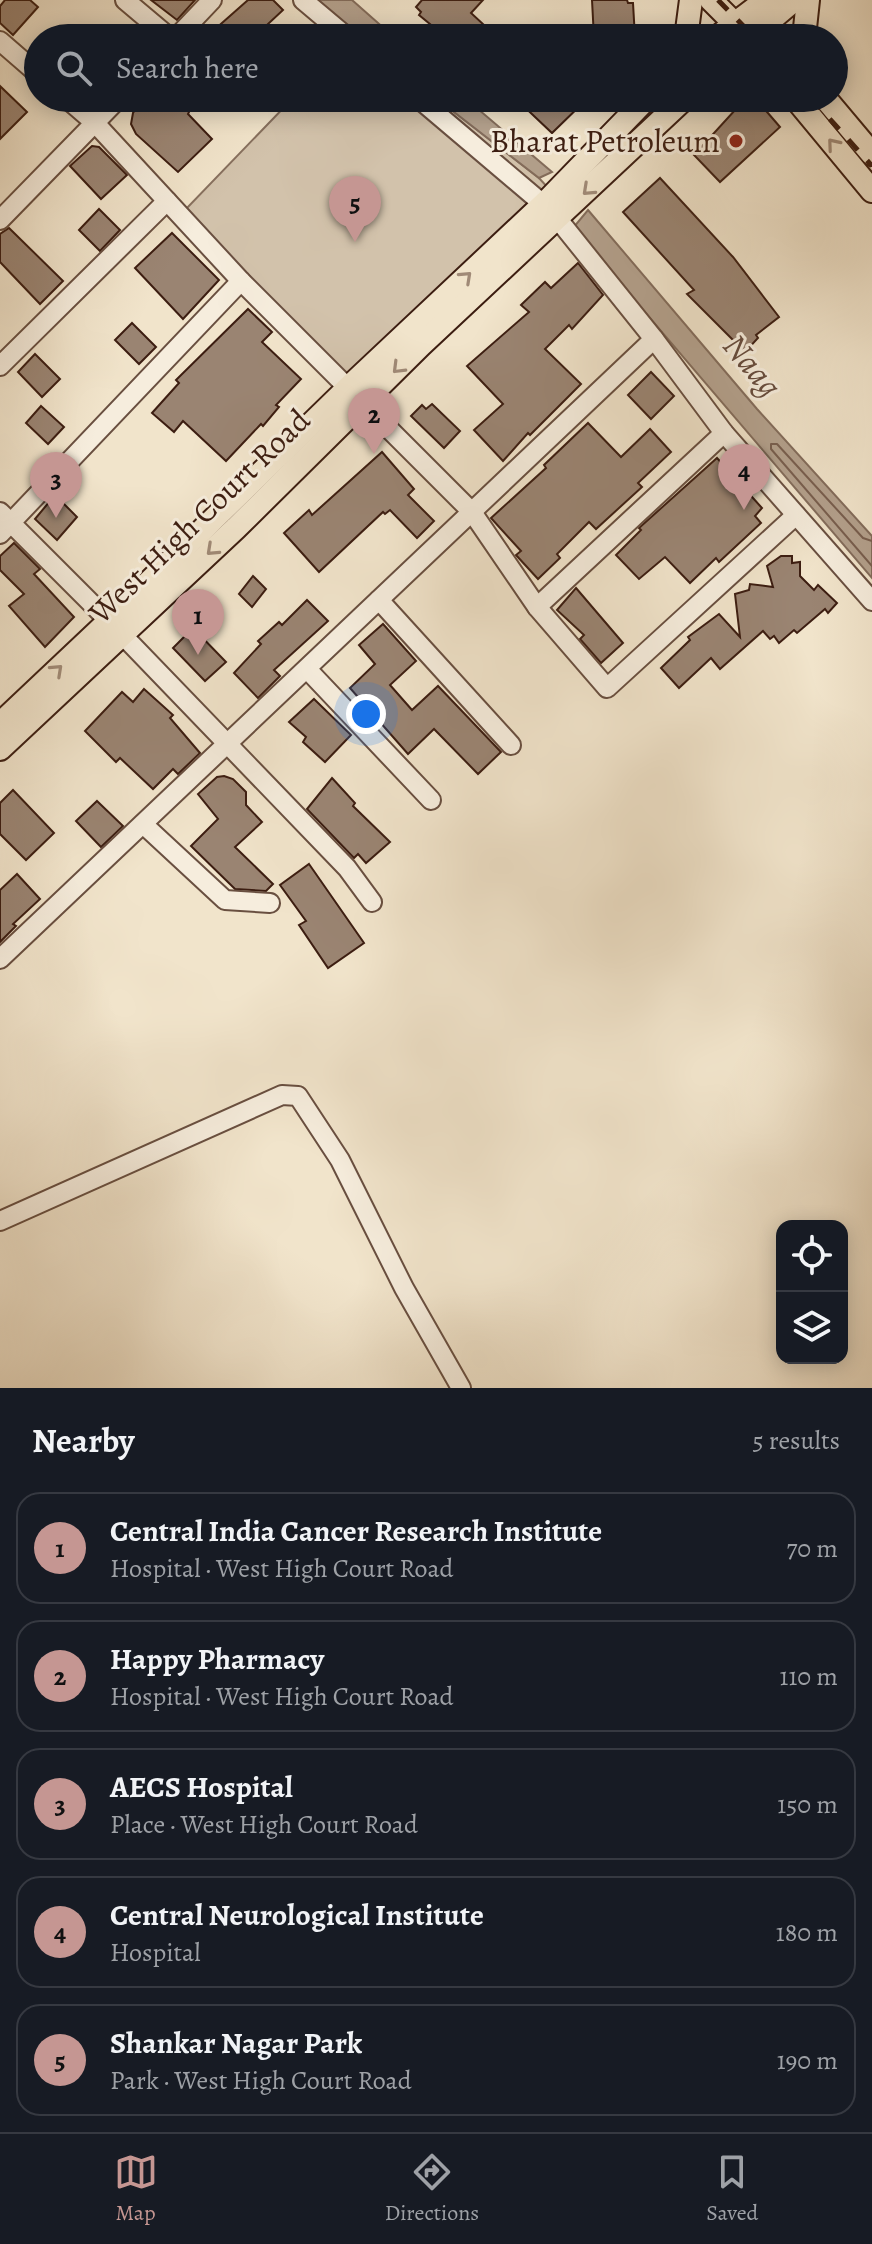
<!DOCTYPE html>
<html lang="en">
<head>
<meta charset="utf-8">
<style>
  body { margin:0; font-family:Alegreya,serif; background:#20242c; color:#f1f3f6 }
  .controls { position:absolute; right:24px; bottom:24px; display:grid; overflow:hidden; border-radius:16px; box-shadow:0 4px 20px #0003 }
  .controls button { width:72px; height:72px; display:grid; place-items:center; padding:0; border:0; border-bottom:2px solid #363941; background:#171b24; color:#f1f3f6; font:40px sans-serif }
  .you { position:absolute; left:366px; top:714px; width:28px; height:28px; margin:-20px; border:6px solid #fff; border-radius:50%; background:#1a73e8; box-shadow:0 0 0 12px #1a73e833 }
  .badge { display:grid; place-items:center; width:52px; height:52px; border-radius:50%; background:#c59692; color:#111; font-size:26px; font-weight:700 }
  .pin { position:absolute; translate:-50% -66px; filter:drop-shadow(0 2px 4px #0008) }
  .pin::after { content:''; position:absolute; top:42px; width:28px; height:24px; background:inherit; clip-path:polygon(0 0,100% 0,50% 100%) }
  .list { margin:0; padding:0; list-style:none }
  h2 { display:flex; justify-content:space-between; align-items:center; height:104px; margin:0; padding:0 32px; font-size:34px }
  h2 small { font-size:26px; font-weight:400; color:#9ea1a6 }
  .list li { display:grid; grid-template-columns:52px 1fr auto; gap:24px; align-items:center; box-sizing:border-box; height:112px; margin:0 16px 16px; padding:0 16px; border:2px solid #363941; border-radius:24px }
  .list b { display:block; font-size:30px; white-space:nowrap }
  .list p { margin:0; font-size:26px; white-space:nowrap; color:#9ea1a6 }
  .list em { font-size:26px; font-style:normal; color:#9ea1a6 }
  .icon { flex:none; width:44px; height:44px; fill:none; stroke:currentColor; stroke-width:2; stroke-linecap:round; stroke-linejoin:round }
  .map { position:relative; flex:none; width:872px; height:1388px; overflow:hidden }
  .search { position:absolute; background:#171b24; box-shadow:0 4px 20px #0003; left:24px; right:24px; top:24px; height:88px; display:flex; align-items:center; gap:20px; box-sizing:border-box; padding:0 28px; border-radius:44px; color:#9ea1a6; font-size:30px }
  .sheet { height:744px; background:#171b24 }
  nav { display:flex; justify-content:space-around; align-items:center; box-sizing:border-box; height:112px; border-top:2px solid #363941; background:#171b24; font-size:22px; color:#9ea1a6 }
  nav a { display:grid; justify-items:center; gap:4px }
  nav .on { color:#c59692 }
  .map>svg:first-child { display:block }
</style>
</head>
<body>
<div class="map">
<svg width="872" height="1388" viewBox="0 0 872 1388">
  <rect width="100%" height="100%" fill="#f1e4cb"/>
  <filter id="stains"><feTurbulence type="fractalNoise" baseFrequency=".0025" numOctaves="4"/><feColorMatrix values="0 0 0 0 .2 0 0 0 0 .09 0 0 0 0 .02 0 0 0 .5 -.17"/></filter>
  <radialGradient id="worn" r=".72"><stop offset=".6" stop-color="#630" stop-opacity="0"/><stop offset="1" stop-color="#630" stop-opacity=".3"/></radialGradient>
  <path fill="#d2c2ab" stroke="#87705e" stroke-width="2" d="M293,98H436L539,178L550,190L347,383L185,210Z"/>
  <g fill="#b3a08c" stroke="#836c5b" stroke-width="2">
    <path d="M314,0H352L395,38H357Z"/>
    <path d="M436,98H465L552,172L539,178Z"/>
    <path d="M588,210L757,409L872,536V578L573,228Z"/>
  </g>
  <g fill="none" stroke-linecap="round" stroke-linejoin="round">
    <path stroke="#785e4e" stroke-width="2" d="M872,541L863,538L777,444H771V449L872,566"/>
  </g>
  <g fill="#9a8472" stroke="#3c1d11" stroke-width="2">
    <path d="M5,0H30L38,7L13,35L0,23V6Z"/>
    <path d="M151,0H195L177,20Z"/>
    <path d="M248,0H273L283,10L253,38H205Z"/>
    <path d="M422,0H483L471,13L498,38H447L419,15L421,12L416,7Z"/>
    <path d="M592,0H627L628,3H633L635,38H594Z"/>
    <path d="M0,86L27,112L0,139Z"/>
    <path d="M143,98H199L189,109L190,110L188,114L212,139L178,172L136,134L131,124L133,113Z"/>
    <path d="M515,98H588L552,133Z"/>
    <path d="M746,98H755L780,127L720,182L694,155Z"/>
    <path d="M92,146L99,147L127,175L101,199L70,166Z"/>
    <path d="M660,178L733,257L779,317L756,335L758,338L745,352L687,294L694,290L623,212Z"/>
    <path d="M99,209L120,230L100,251L79,230Z"/>
    <path d="M9,228L63,281L40,304L0,262V234Z"/>
    <path d="M172,233L219,280L183,319L135,268Z"/>
    <path d="M578,263L603,295L572,329L569,325L545,349L581,384L530,435L528,433L503,461L474,430L503,404L467,366L529,312L521,305L545,282L551,288Z"/>
    <path d="M248,309L272,332L262,342L301,379L276,405L279,407L263,426L261,424L226,461L183,421L174,432L152,413L179,383L176,380Z"/>
    <path d="M132,323L156,347L139,364L115,340Z"/>
    <path d="M35,354L60,379L42,397L18,372Z"/>
    <path d="M651,372L674,396L651,419L628,395Z"/>
    <path d="M432,404L460,431L444,448L411,416L422,405L426,409Z"/>
    <path d="M41,406L64,427L48,444L26,423Z"/>
    <path d="M588,423L621,457L650,429L671,452L638,483L642,487L596,529L589,522L557,554L560,558L538,579L516,555L521,551L491,518L546,468L544,465Z"/>
    <path d="M382,452L414,489L408,495L434,521L417,538L390,510L385,514L383,512L319,572L284,533L309,510L312,515Z"/>
    <path d="M717,458L762,508L755,516L761,523L719,562L716,558L690,583L665,557L639,579L616,555L641,530L639,528Z"/>
    <path d="M55,495L77,517L57,540L35,519Z"/>
    <path d="M14,543L40,569L34,574L74,617L45,647L9,606L24,594L0,570V556Z"/>
    <path d="M781,556H792V563L800,562V576L814,590L818,585L837,603L828,613L825,609L797,633L794,630L779,643L774,636L770,639L763,631L720,669L711,658L679,688L661,668L690,640L688,637L719,614L740,637L735,594L749,590L750,584L773,587L767,566Z"/>
    <path d="M253,576L266,589L252,607L239,594Z"/>
    <path d="M576,588L623,643L601,663L580,639L584,635L557,610Z"/>
    <path d="M307,600L328,621L274,670L280,676L258,698L234,673L261,644L258,641L279,622L282,625Z"/>
    <path d="M383,624L416,661L390,685L412,710L438,686L501,752L478,774L434,729L408,754L350,688L375,664L359,645Z"/>
    <path d="M193,628L226,662L205,681L173,648Z"/>
    <path d="M144,689L173,715L170,718L200,753L178,774L173,769L153,789L120,758L116,762L85,731L122,692L133,702Z"/>
    <path d="M314,699L351,735L325,762L303,742L306,737L289,722Z"/>
    <path d="M224,776L233,779L246,792V805L262,822L235,847L273,884L266,891L235,889L191,846L218,819L198,794L217,777Z"/>
    <path d="M332,778L355,803L353,806L390,842L366,863L358,854L354,858L307,809Z"/>
    <path d="M13,790L54,833L26,860L0,834V803Z"/>
    <path d="M97,801L123,826L101,847L76,821Z"/>
    <path d="M309,864L364,943L328,968L299,925L306,921L280,885Z"/>
    <path d="M17,874L40,899L13,924L16,926L0,942V890Z"/>
  </g>
  <g fill="none" stroke-linecap="round" stroke-linejoin="round">
    <defs>
      <g id="minor">
        <path d="M125,0L170,38"/>
        <path d="M303,0L348,38"/>
        <path d="M176,38L212,0"/>
        <path d="M0,41L38,74"/>
        <path d="M66,98L95,123L241,281L472,512L537,607L607,688L796,515"/>
        <path d="M418,98L543,204"/>
        <path d="M557,218L654,339L724,433L872,601"/>
        <path d="M0,220L119,98"/>
        <path d="M0,366L167,201"/>
        <path d="M0,512L109,621L347,868L372,902"/>
        <path d="M0,534L241,281"/>
        <path d="M379,600L511,745"/>
        <path d="M537,607L724,433"/>
        <path d="M307,669L431,800"/>
        <path d="M143,824L225,900L270,903"/>
        <path d="M0,959L654,339"/>
        <path d="M0,1221L282,1095L298,1096L340,1160L404,1288L461,1388"/>
      </g>
      <g id="major">
        <path d="M711,0L745,34"/>
        <path d="M686,38L691,0"/>
        <path d="M716,38L766,0"/>
        <path d="M749,38L794,0"/>
        <path d="M807,38L805,28L808,0"/>
        <path d="M795,98L872,191"/>
        <path d="M825,98L872,154"/>
        <path d="M0,724L109,621L348,388L549,199L647,98"/>
        <path d="M0,749L236,528L421,345L685,98"/>
      </g>
    </defs>
    <use href="#minor" stroke="#694f40" stroke-width="22"/>
    <use href="#major" stroke="#3c1d11" stroke-width="26"/>
    <use href="#minor" stroke="#f6eddd" stroke-width="18"/>
    <use href="#major" stroke="#f1e4cb" stroke-width="22"/>
    <g stroke="#3c1d11" stroke-width="5" stroke-dasharray="14 14" stroke-linecap="butt">
      <path d="M718,0L755,38"/>
      <path d="M811,98L872,166"/>
    </g>
  </g>
  <defs><path id="oneway-chevron" d="M-2-3.5L2.5 0L-2 3.5" fill="none" stroke-width="1.6" stroke-linecap="round" stroke-linejoin="round" transform="scale(2)"/></defs>
  <g stroke="#a08a77">
    <use href="#oneway-chevron" transform="translate(833 144) rotate(-130)"/>
    <use href="#oneway-chevron" transform="translate(588 190) rotate(137)"/>
    <use href="#oneway-chevron" transform="translate(466 277) rotate(-43)"/>
    <use href="#oneway-chevron" transform="translate(398 368) rotate(135)"/>
    <use href="#oneway-chevron" transform="translate(212 550) rotate(137)"/>
    <use href="#oneway-chevron" transform="translate(57 670) rotate(-43)"/>
  </g>
  <circle fill="#8f2418" stroke="#f6eddd" stroke-width="3" cx="736" cy="141" r="8"/>
  <g text-anchor="middle" stroke-width="6" stroke-linejoin="round" paint-order="stroke">
    <g font-size="32" fill="#3c1d11" stroke="#f6eddd" text-anchor="end">
      <text x="720" y="152">Bharat Petroleum</text>
    </g>
    <g font-size="32" fill="#3c1d11" stroke="#f6eddd">
      <text transform="translate(199 516) rotate(-44)" y="11">West High Court Road</text>
    </g>
    <g font-size="34" font-style="italic" fill="#664b3c" stroke="#f6eddd">
      <text transform="translate(753 365) rotate(50)" y="12">Naag</text>
    </g>
  </g>
  <rect width="100%" height="100%" filter="url(#stains)"/>
  <rect width="100%" height="100%" fill="url(#worn)"/>
</svg>
<div class="controls">
<button><svg class="icon" aria-label="locate" viewBox="0 0 24 24"><circle cx="12" cy="12" r="6"/><path d="M12 2v4M12 18v4M2 12h4M18 12h4"/></svg></button>
<button><svg class="icon" aria-label="layers" viewBox="0 0 24 24"><path d="M12 4l9 5-9 5-9-5zM3 14l9 5 9-5"/></svg></button>
</div>
<div class="you"></div>
<div class="pin badge" style="left:198px;top:655px">1</div>
<div class="pin badge" style="left:374px;top:454px">2</div>
<div class="pin badge" style="left:56px;top:518px">3</div>
<div class="pin badge" style="left:744px;top:510px">4</div>
<div class="pin badge" style="left:355px;top:242px">5</div>
<div class="search"><svg class="icon" aria-label="search" viewBox="0 0 24 24"><circle cx="10" cy="10" r="6"/><path d="M15 15l6 6"/></svg>Search here</div>
</div>
<section class="sheet">
<h2>Nearby<small>5 results</small></h2>
<ul class="list">
<li><span class="badge">1</span><div><b>Central India Cancer Research Institute</b><p>Hospital · West High Court Road</p></div><em>70 m</em></li>
<li><span class="badge">2</span><div><b>Happy Pharmacy</b><p>Hospital · West High Court Road</p></div><em>110 m</em></li>
<li><span class="badge">3</span><div><b>AECS Hospital</b><p>Place · West High Court Road</p></div><em>150 m</em></li>
<li><span class="badge">4</span><div><b>Central Neurological Institute</b><p>Hospital</p></div><em>180 m</em></li>
<li><span class="badge">5</span><div><b>Shankar Nagar Park</b><p>Park · West High Court Road</p></div><em>190 m</em></li>
</ul>
</section>
<nav>
<a class="on"><svg class="icon" aria-label="map" viewBox="0 0 24 24"><path d="M3 6l6-2 6 2 6-2v14l-6 2-6-2-6 2zM9 4v14M15 6v14"/></svg>Map</a>
<a><svg class="icon" aria-label="directions" viewBox="0 0 24 24"><path d="M12 3l9 9-9 9-9-9zM9 14v-3h6M13 9l2 2-2 2"/></svg>Directions</a>
<a><svg class="icon" aria-label="saved" viewBox="0 0 24 24"><path d="M7 4h10v16l-5-4-5 4z"/></svg>Saved</a>
</nav>
</body>
</html>
